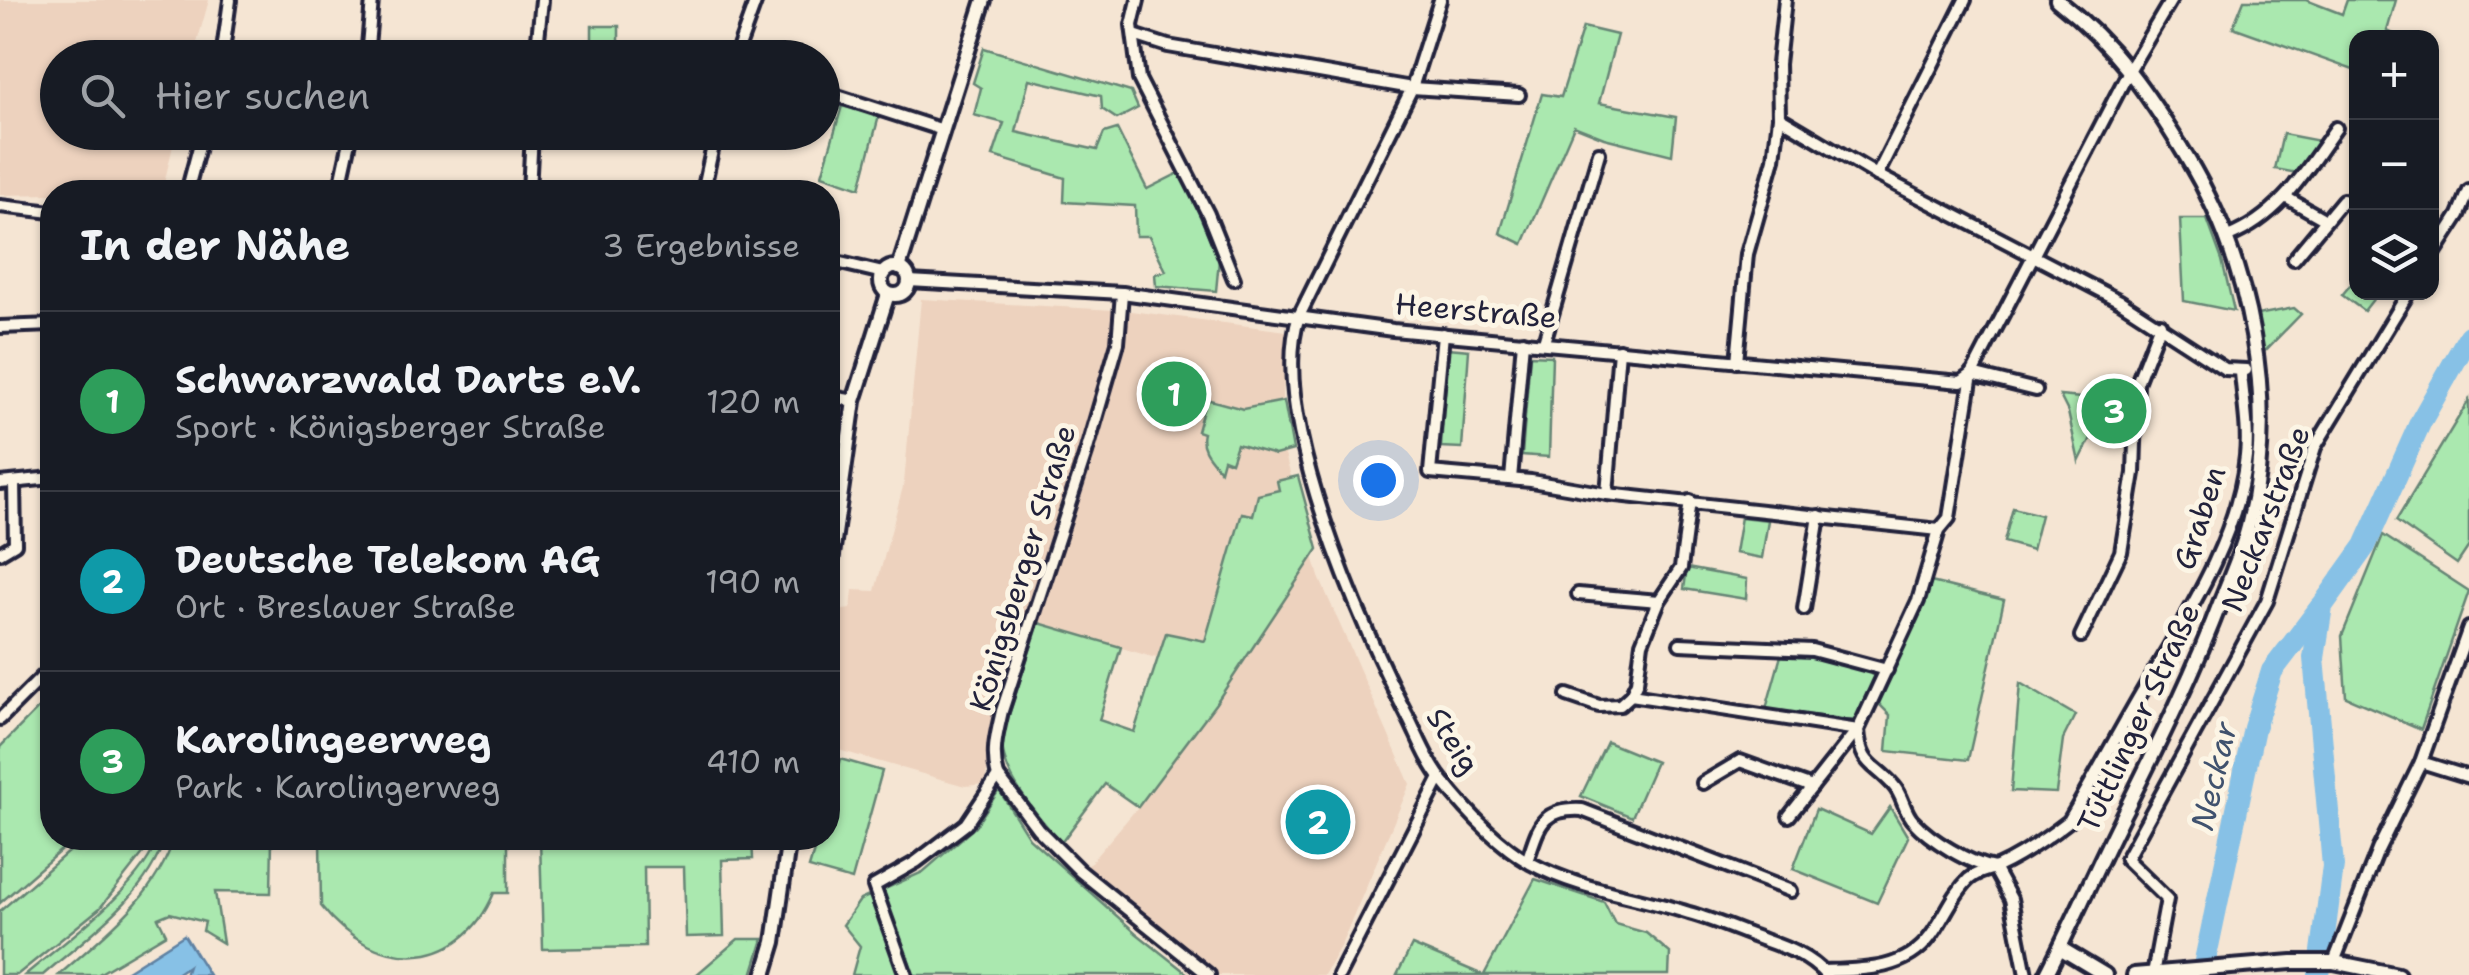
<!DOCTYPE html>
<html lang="de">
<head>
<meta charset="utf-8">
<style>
  body { margin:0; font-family:"Shantell Sans",sans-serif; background:#242831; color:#f1f3f6 }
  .controls { position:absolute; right:30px; top:30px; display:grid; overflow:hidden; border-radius:20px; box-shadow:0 2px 8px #0004 }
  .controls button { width:90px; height:90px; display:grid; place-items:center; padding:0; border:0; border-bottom:2px solid #363941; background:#171b24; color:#f1f3f6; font:50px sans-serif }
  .you { position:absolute; left:1378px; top:480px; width:35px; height:35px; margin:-25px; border:8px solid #fff; border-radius:50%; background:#1a73e8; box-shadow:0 0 0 15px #1a73e833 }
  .badge { display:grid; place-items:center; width:65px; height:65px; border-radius:50%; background:#1a73e8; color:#fff; font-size:32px; font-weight:700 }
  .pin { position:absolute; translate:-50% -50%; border:5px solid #fff; box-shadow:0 2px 10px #0006 }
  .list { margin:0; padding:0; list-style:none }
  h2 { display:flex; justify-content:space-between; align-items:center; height:130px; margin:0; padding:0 40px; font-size:42px }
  h2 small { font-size:32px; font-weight:400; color:#9ea1a6 }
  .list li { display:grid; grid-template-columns:65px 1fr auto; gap:30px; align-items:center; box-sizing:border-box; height:180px; padding:0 40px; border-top:2px solid #363941 }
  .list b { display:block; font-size:38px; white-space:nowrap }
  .list p { margin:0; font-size:32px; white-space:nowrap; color:#9ea1a6 }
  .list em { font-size:32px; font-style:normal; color:#9ea1a6 }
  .icon { flex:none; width:55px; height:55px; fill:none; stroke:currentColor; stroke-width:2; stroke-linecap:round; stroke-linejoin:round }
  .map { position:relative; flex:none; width:2469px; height:975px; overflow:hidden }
  .search { position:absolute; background:#171b24; box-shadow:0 2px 8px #0004; left:40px; top:40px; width:800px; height:110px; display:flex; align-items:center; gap:25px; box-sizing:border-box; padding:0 35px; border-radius:55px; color:#9ea1a6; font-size:38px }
  .panel { position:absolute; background:#171b24; box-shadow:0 2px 8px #0004; left:40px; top:180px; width:800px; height:670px; border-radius:40px }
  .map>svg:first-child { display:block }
</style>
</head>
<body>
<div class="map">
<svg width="2469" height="975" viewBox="0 0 2469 975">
  <rect width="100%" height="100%" fill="#f5e5d3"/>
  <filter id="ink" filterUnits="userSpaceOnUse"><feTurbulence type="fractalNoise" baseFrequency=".01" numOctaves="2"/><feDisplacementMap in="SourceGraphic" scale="20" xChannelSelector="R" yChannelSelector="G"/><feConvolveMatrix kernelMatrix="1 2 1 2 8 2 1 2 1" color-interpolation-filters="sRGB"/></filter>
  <g filter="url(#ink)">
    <g fill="#edd2be">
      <path d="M0,0H209L193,57L58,58V132L176,133L162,192L0,195Z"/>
      <path d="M921,299L1131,311L1287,331L1280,437L1319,577L1410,784L1342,943L1324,975H1216L1085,869L1138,807L1232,680L1025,620L994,716L985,784L965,786L828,747V697L835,611L851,609L853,590L875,591L904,483Z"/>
    </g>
    <g fill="#aae8af" stroke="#668575" stroke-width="2.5">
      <path d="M2244,0H2306L2342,14L2347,0H2396L2387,31L2400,37L2356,38V71L2233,27Z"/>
      <rect x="592" y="26" width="27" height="31"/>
      <path d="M1583,27L1617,35L1599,103L1676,117L1672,155L1604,138L1574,126L1523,244L1500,233L1542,94L1561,97Z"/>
      <path d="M984,48L1131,92L1138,108L1117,119L1102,109L1101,96L1029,79L1016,132L1097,150L1104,133L1117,129L1147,189L1181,172L1219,260L1216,291L1156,286L1155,274L1166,271L1149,236H1136L1135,206L1064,202L1065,178L993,156L1004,123L974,115L981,88L973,83Z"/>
      <path d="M842,106L879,116L860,188L822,175Z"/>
      <path d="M2283,134L2320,141L2297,173L2275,169Z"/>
      <path d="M2180,219H2207L2222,260L2234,311L2184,301Z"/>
      <path d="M2356,278V292L2378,293L2364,311L2342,295Z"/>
      <path d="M2294,308L2301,314L2264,352L2257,315Z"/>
      <path d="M1448,348L1469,350L1462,448L1441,447Z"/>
      <path d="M1530,355L1552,356L1549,457L1522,455Z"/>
      <path d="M2060,396L2124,402L2123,421L2100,420L2079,462L2068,412Z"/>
      <path d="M1206,399L1243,409L1284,401L1293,450L1275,455L1237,444L1231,462L1223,459L1220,470C1211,459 1199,448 1203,433L1197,431Z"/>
      <path d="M2469,400V546L2457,564L2396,521Z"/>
      <path d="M1298,476L1318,549L1216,703L1138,807L1105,784L1061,843C1037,814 999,775 1002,736L1039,623L1121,647L1099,720L1134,732L1166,633L1205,641L1242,513L1253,515L1258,495L1279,490L1277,481Z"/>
      <path d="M2013,508L2041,515L2032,550L2004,542Z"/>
      <path d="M1741,517L1768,520L1762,558L1735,553Z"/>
      <path d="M2383,535L2469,591L2421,729L2346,697L2342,636Z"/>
      <path d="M1687,568L1747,579L1746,599L1684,589Z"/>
      <path d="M1931,582L2004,600L1968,760L1887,751L1890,715L1877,702Z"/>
      <path d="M1782,652L1811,654L1868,669L1877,674L1857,721L1766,709Z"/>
      <path d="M2020,683L2075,715L2063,739L2056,793L2011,791Z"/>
      <path d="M52,694V838H75L0,903V747Z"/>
      <path d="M1607,742L1656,762L1632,817L1581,796Z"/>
      <path d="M840,759L882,771L852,880L809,868L818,838H828V804Z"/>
      <path d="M999,790L1029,838L1136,933L1189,975H852L860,946L843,925L860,900L923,872L975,827Z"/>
      <path d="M1890,807L1908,837L1877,903L1793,869L1816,809L1871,834Z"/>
      <path d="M84,838H151L148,847L100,908L17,975H0V911Z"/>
      <path d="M158,838H165C147,896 88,936 43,975H25C64,942 143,886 158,838Z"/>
      <path d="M174,838H272L271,893L215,892L223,943L203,931L205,922L170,913L158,918L166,934L97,975H59C104,935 156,897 174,838Z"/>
      <path d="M320,838H508V893H494C460,975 373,973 321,906Z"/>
      <path d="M540,838H752L753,859L722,860L724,936L686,937L684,867H644L645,947L543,949Z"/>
      <path d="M1535,879L1604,902L1615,924L1646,933L1670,953L1669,975H1484Z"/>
      <path d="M738,939H763L752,975H696Z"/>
      <path d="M1412,945L1483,975H1397Z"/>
    </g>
    <path fill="#87c1e6" stroke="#5f81a2" stroke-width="2.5" d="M184,935L209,975H185L188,966L175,975H121Z"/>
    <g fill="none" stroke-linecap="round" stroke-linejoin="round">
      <g stroke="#87c1e6" stroke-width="22">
        <path d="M2202,975L2254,728L2272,671L2320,608"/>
        <path d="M2319,975L2333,866L2314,658L2322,606L2365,546L2421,421L2469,336"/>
      </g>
      <defs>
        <g id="minor">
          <path d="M1138,0L1132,25L1139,79L1208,214L1234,279"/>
          <path d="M1440,0L1412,88L1299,316C1266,412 1363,631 1409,719C1419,739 1428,763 1442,780C1465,809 1497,844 1530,863C1580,890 1636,896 1689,913C1711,919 1732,928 1753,936C1780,946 1807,953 1826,975"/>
          <path d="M1134,35L1168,46L1412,88L1519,95"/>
          <path d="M222,58L230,0"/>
          <path d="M367,58L372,0"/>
          <path d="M536,58L542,0"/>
          <path d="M735,58L756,0"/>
          <path d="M822,91L943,130"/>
          <path d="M1779,117L1877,175L2120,301L2225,369L2246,370"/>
          <path d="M1877,175L1965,0"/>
          <path d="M187,192L203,132"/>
          <path d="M339,192L352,132"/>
          <path d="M529,192L532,132"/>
          <path d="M703,192L716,132"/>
          <path d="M2287,198L2324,219"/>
          <path d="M0,206L52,212"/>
          <path d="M2228,237C2280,216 2305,172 2336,128"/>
          <path d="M2432,257L2459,215L2469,191"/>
          <path d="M2294,259L2343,200"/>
          <path d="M828,260L883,273"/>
          <path d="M909,281L1122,293L1393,330L1961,382L1972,374L2036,390"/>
          <path d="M1122,293L1118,343L1086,453L1002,711C997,733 991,753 998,776L1038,829L1080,871L1209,975"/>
          <path d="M0,327L52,325"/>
          <path d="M1443,334L1430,472L1531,481L1607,494L1939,530"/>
          <path d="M1544,342L1599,153"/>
          <path d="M1737,362L1747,254L1774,159L1779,117L1778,64L1785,0"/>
          <path d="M828,396L854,401"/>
          <path d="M1511,479L1523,341"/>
          <path d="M0,483L52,478"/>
          <path d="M1607,494L1619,350"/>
          <path d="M0,553L15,544L14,482"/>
          <path d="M1578,594L1659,601"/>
          <path d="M1804,609L1819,516"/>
          <path d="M2081,636L2121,552L2134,473L2137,383L2160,324"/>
          <path d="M1680,644L1812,650L1887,670"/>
          <path d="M1567,695L1599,706L1620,705L1631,695L1637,682L1642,643L1659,601L1681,568L1690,501"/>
          <path d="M1631,695L1858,730"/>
          <path d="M0,719L52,667"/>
          <path d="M2421,762L2469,777"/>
          <path d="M1703,783L1740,761L1812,787L1789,816"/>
          <path d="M1812,787L1857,730"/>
          <path d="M1527,861C1539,827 1540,808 1582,810L1791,891"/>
          <path d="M1994,868C1970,864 1930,840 1913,821C1904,812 1903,796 1894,786C1873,762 1861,767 1858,730L1918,601L1939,530L1949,518L1972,374L2130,69L2171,0"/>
          <path d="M1994,868L2011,899L2026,975"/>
          <path d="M2334,962L2378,850L2421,762L2469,628"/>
          <path d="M1823,971C1861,970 1905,971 1930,937C1944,919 1952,895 1969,879C1978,871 1987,871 1997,867C2023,855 2047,838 2069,821C2095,777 2119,731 2145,687C2186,617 2238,538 2246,456C2249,427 2243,400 2241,372"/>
          <path d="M2153,974L2167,899L2126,859L2267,601L2315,447L2409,292"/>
          <path d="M906,975L874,886L916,862L966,824L998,776"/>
          <path d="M1339,975L1440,778"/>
        </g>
        <g id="tertiary">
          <circle cx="895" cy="281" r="14"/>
          <path d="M899,268L984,0"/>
          <path d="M828,583L854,401L888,294"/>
          <path d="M2060,948L2105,975"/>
          <path d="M764,975L774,942L789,838"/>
          <path d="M2046,975C2075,919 2099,861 2128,805C2162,737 2195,670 2222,598C2231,575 2242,551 2248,527C2279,404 2251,263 2186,156C2148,93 2116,46 2057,0"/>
          <path d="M2134,975L2292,962H2334L2398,975"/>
        </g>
      </defs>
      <use href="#minor" stroke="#22223b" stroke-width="18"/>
      <use href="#tertiary" stroke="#22223b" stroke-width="20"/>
      <use href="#minor" stroke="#fcf5e5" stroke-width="10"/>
      <use href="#tertiary" stroke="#fcf5e5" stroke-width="12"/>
    </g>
  </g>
  <g text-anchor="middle" stroke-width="10" stroke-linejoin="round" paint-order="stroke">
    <g font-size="30" fill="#22223b" stroke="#fcf5e5">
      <text transform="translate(1476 311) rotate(5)" y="10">Heerstraße</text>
      <text transform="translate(2200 518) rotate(-72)" y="10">Graben</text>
      <text transform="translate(2266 519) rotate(-69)" y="10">Neckarstraße</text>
      <text transform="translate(1023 568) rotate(-73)" y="10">Königsberger Straße</text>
      <text transform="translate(2139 718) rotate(-65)" y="10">Tuttlinger Straße</text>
      <text transform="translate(1453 741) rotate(58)" y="10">Steig</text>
    </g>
    <g font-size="32" font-style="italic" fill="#40526e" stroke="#fcf5e5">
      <text transform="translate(2214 776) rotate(-77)" y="11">Neckar</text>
    </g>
  </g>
</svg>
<div class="controls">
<button>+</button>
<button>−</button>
<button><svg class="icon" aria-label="layers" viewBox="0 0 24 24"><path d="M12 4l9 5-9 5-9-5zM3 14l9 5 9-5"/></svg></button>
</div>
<div class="you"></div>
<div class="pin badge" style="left:1174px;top:394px;background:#2e9e5b">1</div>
<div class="pin badge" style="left:1318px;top:822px;background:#0f9aa8">2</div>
<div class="pin badge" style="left:2114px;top:411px;background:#2e9e5b">3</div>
<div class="search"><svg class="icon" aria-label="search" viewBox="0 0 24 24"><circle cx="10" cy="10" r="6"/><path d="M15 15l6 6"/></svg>Hier suchen</div>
<section class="panel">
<h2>In der Nähe<small>3 Ergebnisse</small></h2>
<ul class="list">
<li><span class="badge" style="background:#2e9e5b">1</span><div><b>Schwarzwald Darts e.V.</b><p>Sport · Königsberger Straße</p></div><em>120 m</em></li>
<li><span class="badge" style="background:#0f9aa8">2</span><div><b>Deutsche Telekom AG</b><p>Ort · Breslauer Straße</p></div><em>190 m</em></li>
<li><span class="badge" style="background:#2e9e5b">3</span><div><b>Karolingeerweg</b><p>Park · Karolingerweg</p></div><em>410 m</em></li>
</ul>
</section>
</div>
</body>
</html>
